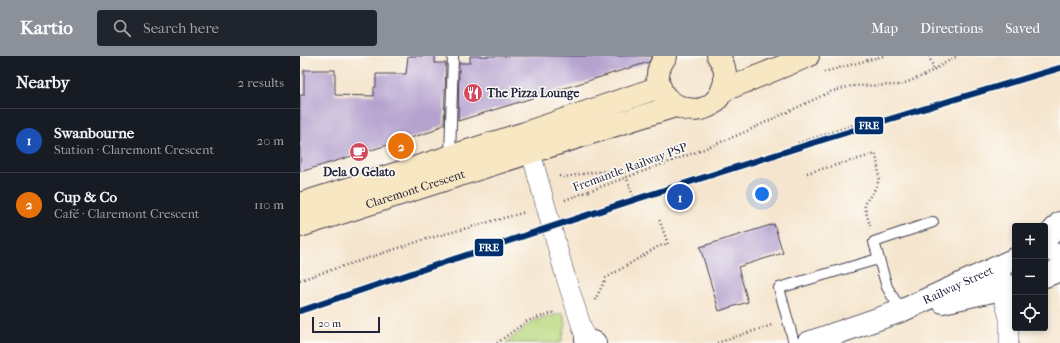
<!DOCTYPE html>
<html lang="en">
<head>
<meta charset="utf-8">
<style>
  body { margin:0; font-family:"IM FELL French Canon",serif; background:#20242c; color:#f1f3f6 }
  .controls { position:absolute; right:12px; bottom:12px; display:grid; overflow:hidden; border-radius:4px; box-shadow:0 2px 6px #0003 }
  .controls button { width:36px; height:36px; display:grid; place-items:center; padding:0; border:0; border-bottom:1px solid #363941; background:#171b24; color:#f1f3f6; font:20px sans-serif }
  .scale { position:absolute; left:12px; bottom:10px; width:68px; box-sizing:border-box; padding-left:4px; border:2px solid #22223b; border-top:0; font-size:11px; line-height:14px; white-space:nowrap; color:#22223b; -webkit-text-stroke:3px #fdfcf7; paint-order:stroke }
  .you { position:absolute; left:462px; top:138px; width:14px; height:14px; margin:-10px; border:3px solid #fff; border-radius:50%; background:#1a73e8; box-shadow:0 0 0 6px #1a73e833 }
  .badge { display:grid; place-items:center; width:26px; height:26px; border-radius:50%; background:#8c9099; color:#fff; font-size:13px; font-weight:700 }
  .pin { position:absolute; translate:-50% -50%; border:2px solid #fff; box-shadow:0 1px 4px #0006 }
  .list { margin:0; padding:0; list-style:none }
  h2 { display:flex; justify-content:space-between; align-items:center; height:52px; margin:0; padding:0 16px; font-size:17px }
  h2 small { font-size:13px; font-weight:400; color:#9ea1a6 }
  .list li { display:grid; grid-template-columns:26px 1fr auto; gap:12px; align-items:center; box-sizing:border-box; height:64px; padding:0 16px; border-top:1px solid #363941 }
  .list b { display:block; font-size:15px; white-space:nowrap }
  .list p { margin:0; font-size:13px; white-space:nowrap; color:#9ea1a6 }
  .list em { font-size:13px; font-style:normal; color:#9ea1a6 }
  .icon { flex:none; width:22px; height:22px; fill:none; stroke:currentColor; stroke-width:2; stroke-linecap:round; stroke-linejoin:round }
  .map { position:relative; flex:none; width:760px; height:287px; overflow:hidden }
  header { display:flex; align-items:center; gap:24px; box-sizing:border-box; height:56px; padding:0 20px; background:#8c9099; color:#fff }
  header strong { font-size:19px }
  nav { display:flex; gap:22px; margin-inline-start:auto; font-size:14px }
  .search { width:280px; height:36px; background:#20242c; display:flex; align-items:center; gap:10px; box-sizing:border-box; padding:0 14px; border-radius:4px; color:#9ea1a6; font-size:15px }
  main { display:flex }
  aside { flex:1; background:#171b24 }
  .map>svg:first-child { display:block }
</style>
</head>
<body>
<header>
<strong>Kartio</strong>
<div class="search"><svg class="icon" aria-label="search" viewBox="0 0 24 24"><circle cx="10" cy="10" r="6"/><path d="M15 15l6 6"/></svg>Search here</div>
<nav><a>Map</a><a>Directions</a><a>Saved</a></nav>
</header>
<main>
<aside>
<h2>Nearby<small>2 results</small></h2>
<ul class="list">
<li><span class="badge" style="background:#1a4fb4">1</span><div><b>Swanbourne</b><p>Station · Claremont Crescent</p></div><em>20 m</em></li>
<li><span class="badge" style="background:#e8710a">2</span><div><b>Cup &amp; Co</b><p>Café · Claremont Crescent</p></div><em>110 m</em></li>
</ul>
</aside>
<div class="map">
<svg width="760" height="287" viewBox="0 0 760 287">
  <rect width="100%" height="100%" fill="#fdfcf7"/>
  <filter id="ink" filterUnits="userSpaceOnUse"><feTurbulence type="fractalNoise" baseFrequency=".025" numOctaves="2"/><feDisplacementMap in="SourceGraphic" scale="8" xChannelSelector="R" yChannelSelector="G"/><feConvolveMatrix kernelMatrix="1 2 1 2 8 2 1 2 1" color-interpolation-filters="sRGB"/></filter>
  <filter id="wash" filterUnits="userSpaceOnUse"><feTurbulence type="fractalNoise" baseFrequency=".012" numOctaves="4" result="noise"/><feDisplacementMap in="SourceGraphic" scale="16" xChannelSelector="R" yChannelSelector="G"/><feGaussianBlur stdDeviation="0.9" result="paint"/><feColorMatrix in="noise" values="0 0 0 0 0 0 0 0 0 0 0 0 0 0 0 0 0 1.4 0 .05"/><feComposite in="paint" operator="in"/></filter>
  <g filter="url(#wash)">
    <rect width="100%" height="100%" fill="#f5e5ce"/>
    <path fill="#b9d87f" stroke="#6e7d5d" d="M263,257L266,269L261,287H206L234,265Z"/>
    <g id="blocks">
      <g fill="#b5a2cf">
        <path d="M108,0H135V7H146L144,69L136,72L133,75L0,116V39H4V14H35V39L74,40V31H76V18H106Z"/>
        <path d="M170,0H352L349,6L158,65L159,7H170Z"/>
        <path d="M474,168L483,197L438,211L448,246L419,255L400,191Z"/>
      </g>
    </g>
  </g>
  <g filter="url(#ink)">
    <use href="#blocks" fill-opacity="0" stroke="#423f51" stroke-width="1"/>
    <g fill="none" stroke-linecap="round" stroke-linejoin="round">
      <defs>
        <g id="service">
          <path d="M150,100L153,0"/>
          <path d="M601,255L587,231L574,186L633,166"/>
          <path d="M494,287L479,232L578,203"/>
        </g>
        <g id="minor">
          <path d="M227,82L238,122"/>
          <path d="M745,193L760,199"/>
          <path d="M701,218V234L709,262V287"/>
          <path d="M265,219L287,287"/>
        </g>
        <g id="tertiary">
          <path d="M745,184L760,167"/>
          <path d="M745,220L760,214"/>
          <path d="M643,246L715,230"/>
          <path d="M286,284L295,287"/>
          <path id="s1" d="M508,287L601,255L715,203"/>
        </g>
        <g id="secondary">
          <path d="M366,0C333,43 410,80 424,29C427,19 424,7 418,0"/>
          <path d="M422,35L508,0"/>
          <path d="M0,148L225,77L360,31"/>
          <path id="s2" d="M0,170L375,50"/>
        </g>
      </defs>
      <use href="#service" stroke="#423f51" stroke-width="12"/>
      <use href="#minor" stroke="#423f51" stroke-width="20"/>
      <use href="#tertiary" stroke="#423f51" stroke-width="24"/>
      <use href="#secondary" stroke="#423f51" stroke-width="24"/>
      <g stroke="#423f51" stroke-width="2.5" stroke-dasharray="1 3" stroke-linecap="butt">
        <path d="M629,0L634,14"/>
        <path d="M524,16L583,0"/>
        <path d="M498,87L566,65"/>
        <path d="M399,95L445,76L530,36L551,30L600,29L625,19L657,0"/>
        <path d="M507,117L576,98C580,126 582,125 564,148L570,170"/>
        <path d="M259,120L264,121L294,116L324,114L333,140"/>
        <path d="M265,144L289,135"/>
        <path d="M0,224L123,184L226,156"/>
        <path d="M295,244L306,222L359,190L368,188L359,163"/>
        <path d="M197,287L227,265L256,256"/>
        <path d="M417,287L472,269"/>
      </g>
      <use href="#service" stroke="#fff" stroke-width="10"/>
      <use href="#minor" stroke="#fff" stroke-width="19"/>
      <use href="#tertiary" stroke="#fff" stroke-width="22"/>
      <use href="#secondary" stroke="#f8e7c3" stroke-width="22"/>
      <defs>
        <path id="minor-bridge" d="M238,122L265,219"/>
      </defs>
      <use href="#minor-bridge" stroke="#423f51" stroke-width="20" stroke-linecap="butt"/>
      <path stroke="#423f51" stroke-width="2.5" stroke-dasharray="1 3" stroke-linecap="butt" d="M289,135L399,95"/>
      <use href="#minor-bridge" stroke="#fff" stroke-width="19"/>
      <defs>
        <path id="rail-1" d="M0,255C252,169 505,87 760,12"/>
      </defs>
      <use href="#rail-1" stroke="#fdfcf7" stroke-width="9"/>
      <use href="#rail-1" stroke="#002f6c" stroke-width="6"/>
    </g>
  </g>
  <defs>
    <symbol id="restaurant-disc" viewBox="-11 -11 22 22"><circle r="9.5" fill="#d1495b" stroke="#fdfcf7"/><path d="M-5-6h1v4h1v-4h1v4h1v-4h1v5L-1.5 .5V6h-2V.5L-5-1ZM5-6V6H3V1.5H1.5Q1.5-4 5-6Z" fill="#fff"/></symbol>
    <symbol id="cafe-disc" viewBox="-11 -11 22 22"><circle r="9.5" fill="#d1495b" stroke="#fdfcf7"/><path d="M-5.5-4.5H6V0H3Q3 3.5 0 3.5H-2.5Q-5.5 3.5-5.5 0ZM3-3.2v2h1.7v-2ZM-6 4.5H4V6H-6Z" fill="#fff"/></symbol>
  </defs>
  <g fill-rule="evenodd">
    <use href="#restaurant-disc" x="162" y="26" width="22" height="22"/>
    <use href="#cafe-disc" x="48" y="85" width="22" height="22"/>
  </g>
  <g text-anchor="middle" stroke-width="3" stroke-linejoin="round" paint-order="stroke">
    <g font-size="12" font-weight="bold" fill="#22223b" stroke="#fdfcf7" text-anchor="start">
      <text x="187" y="41">The Pizza Lounge</text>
      <text x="59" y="120" text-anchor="middle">Dela O Gelato</text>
    </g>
    <g font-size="12" fill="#22223b" stroke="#fdfcf7">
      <text transform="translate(330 111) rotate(-20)" y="4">Fremantle Railway PSP</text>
      <text dy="4" stroke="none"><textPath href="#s2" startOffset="121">Claremont Crescent</textPath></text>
      <text dy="4" stroke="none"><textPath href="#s1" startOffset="161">Railway Street</textPath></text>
    </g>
  </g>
  <g stroke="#fdfcf7" stroke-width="1.5">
    <rect x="554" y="60" width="30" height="19" rx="4" fill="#002f6c"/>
    <rect x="174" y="182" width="30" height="19" rx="4" fill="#002f6c"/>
  </g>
  <g font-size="11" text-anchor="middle" font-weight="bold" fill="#fff">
    <text x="569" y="73">FRE</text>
    <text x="189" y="195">FRE</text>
  </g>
</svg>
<div class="controls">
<button>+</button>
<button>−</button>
<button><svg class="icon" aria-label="locate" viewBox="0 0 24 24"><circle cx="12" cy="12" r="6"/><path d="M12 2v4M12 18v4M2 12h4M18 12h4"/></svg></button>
</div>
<div class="scale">20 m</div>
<div class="you"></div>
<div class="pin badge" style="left:380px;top:141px;background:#1a4fb4">1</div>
<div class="pin badge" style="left:101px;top:90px;background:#e8710a">2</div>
</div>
</main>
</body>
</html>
